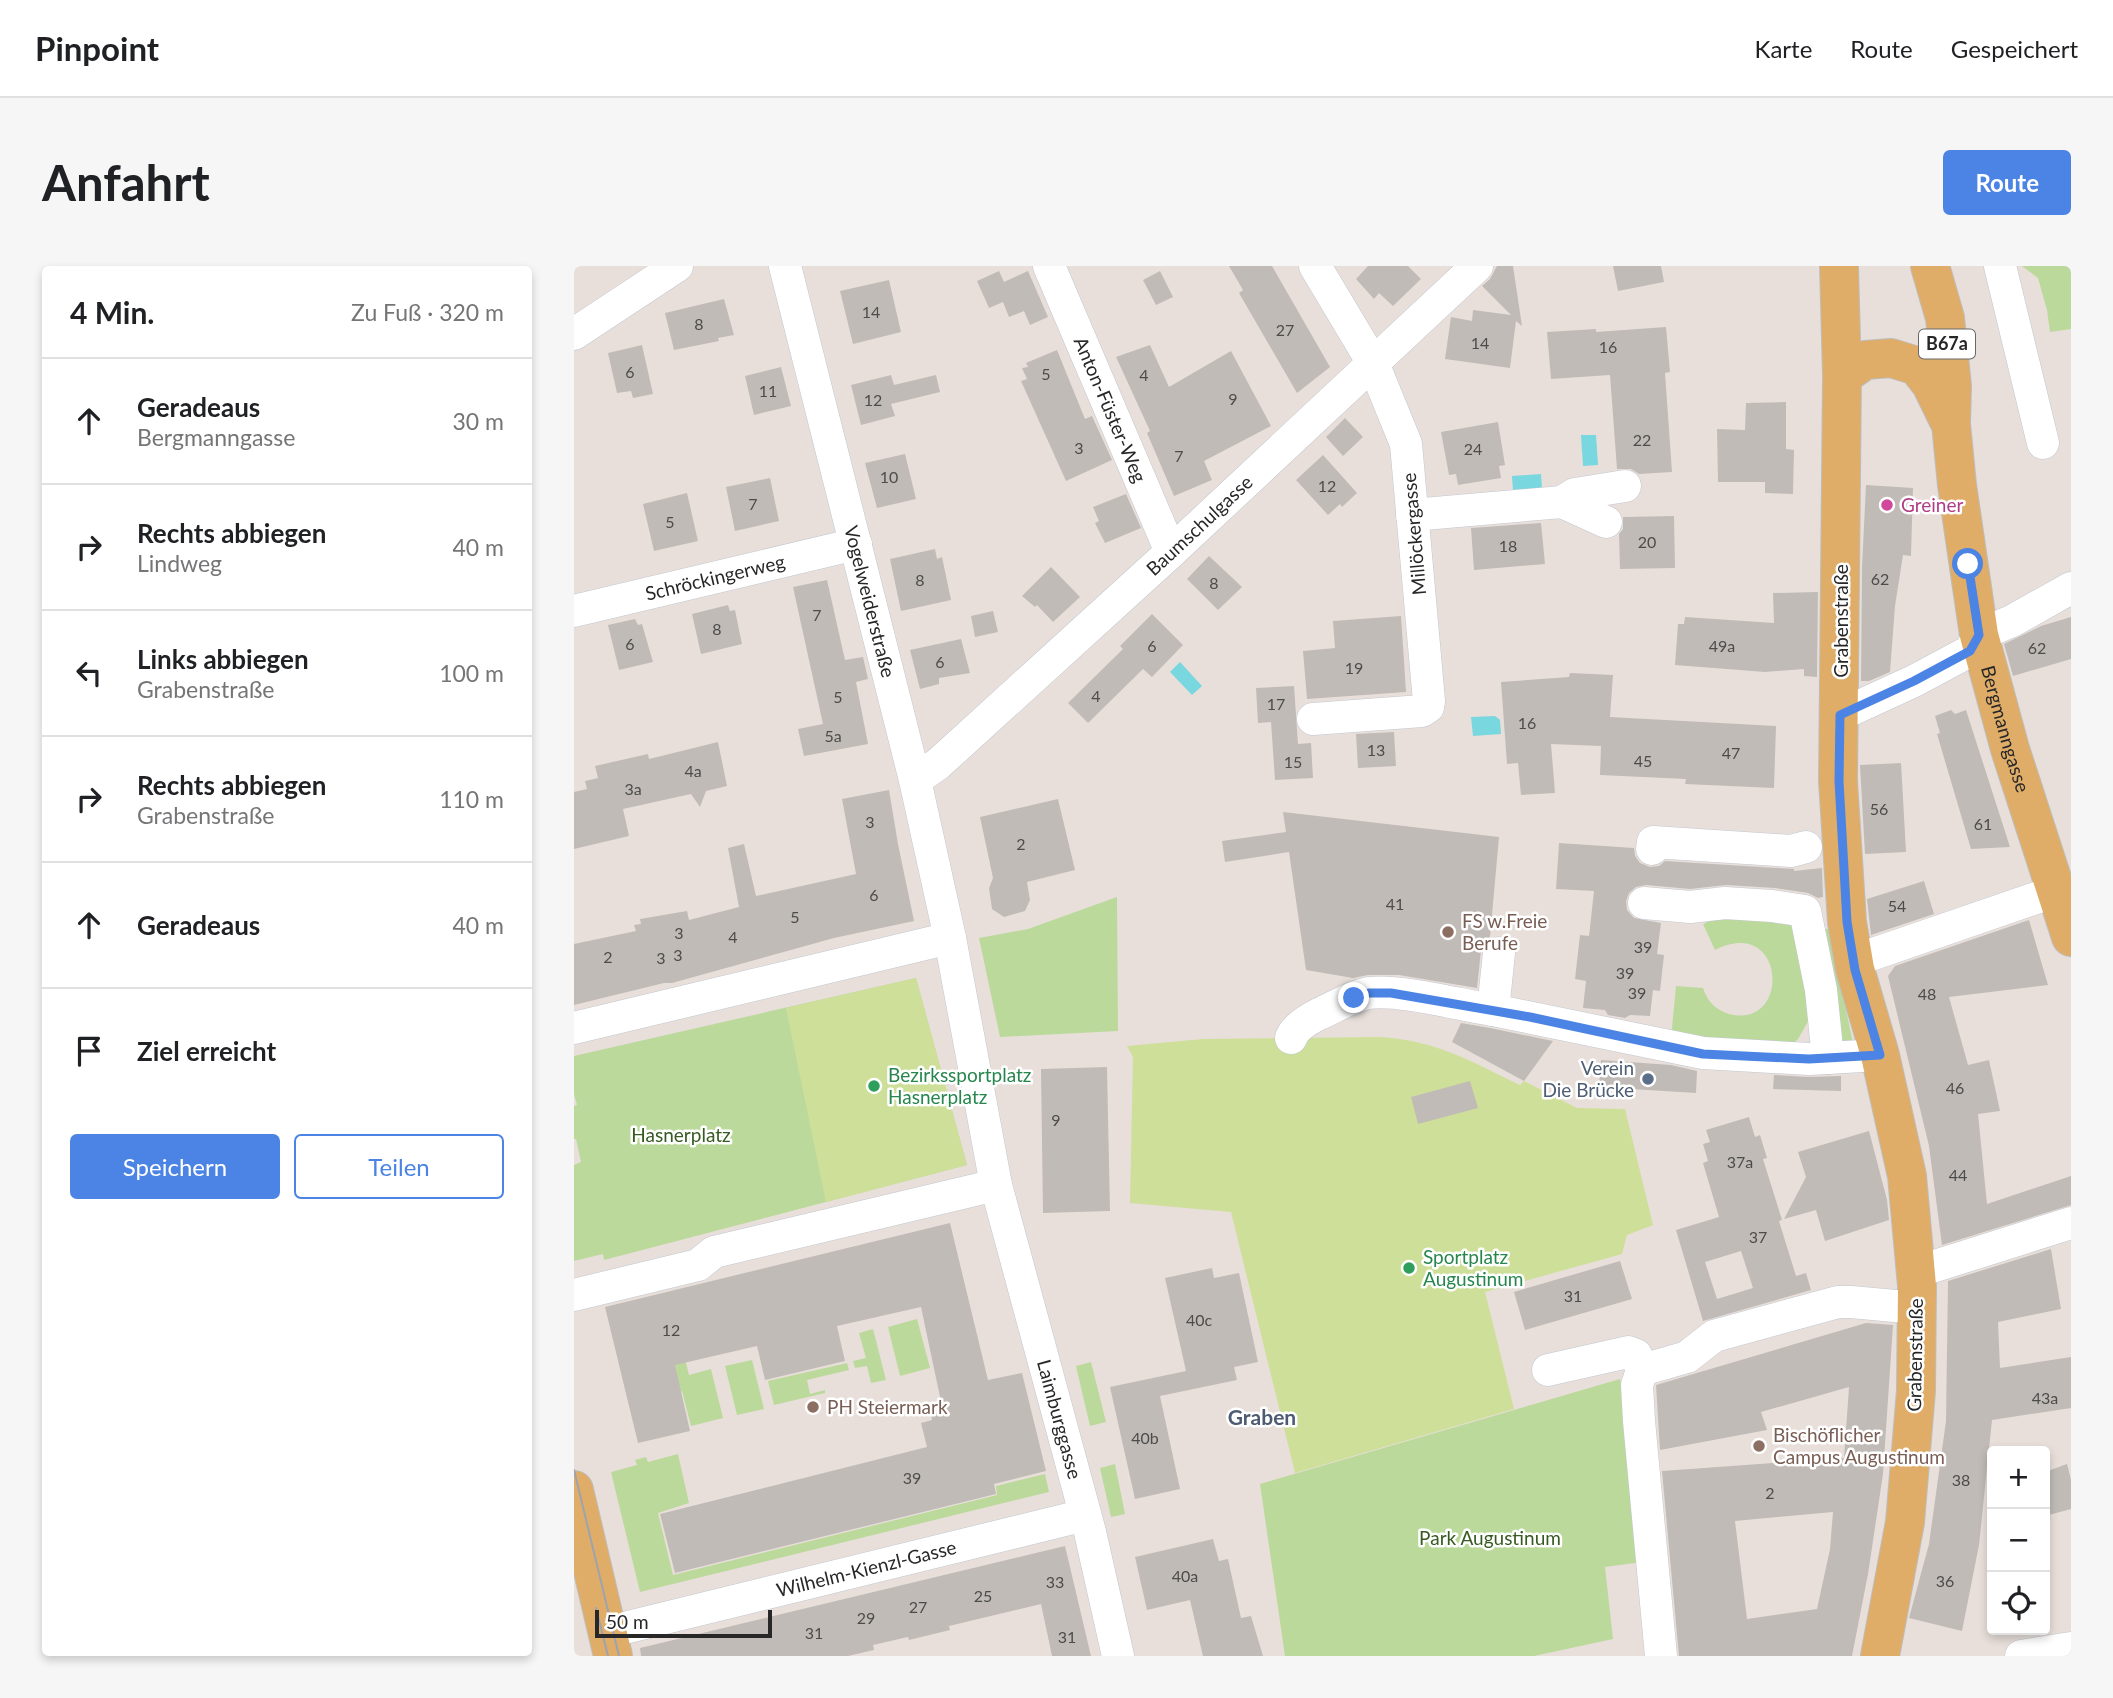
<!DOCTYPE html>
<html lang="de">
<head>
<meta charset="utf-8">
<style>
  body { margin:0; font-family:Lato,sans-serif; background:#f6f6f6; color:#202124 }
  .controls { position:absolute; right:21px; bottom:21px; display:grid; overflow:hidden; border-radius:7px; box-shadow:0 4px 10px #0003 }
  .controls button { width:63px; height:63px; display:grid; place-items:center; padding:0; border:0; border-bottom:2px solid #e0e0e0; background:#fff; color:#202124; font:35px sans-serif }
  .scale { position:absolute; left:21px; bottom:18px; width:177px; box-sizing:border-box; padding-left:7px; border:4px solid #272727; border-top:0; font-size:19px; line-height:24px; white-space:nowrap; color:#272727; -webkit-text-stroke:5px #fff; paint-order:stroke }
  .stop { position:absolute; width:21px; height:21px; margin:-16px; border:5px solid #4b84e4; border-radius:50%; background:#fff }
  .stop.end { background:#4b84e4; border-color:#fff; box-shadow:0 2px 7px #0008 }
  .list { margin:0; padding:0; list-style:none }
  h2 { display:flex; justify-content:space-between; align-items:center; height:91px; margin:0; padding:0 28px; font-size:30px }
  h2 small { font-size:23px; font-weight:400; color:#757577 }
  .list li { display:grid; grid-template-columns:46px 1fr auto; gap:21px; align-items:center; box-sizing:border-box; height:126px; padding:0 28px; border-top:2px solid #e0e0e0 }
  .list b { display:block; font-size:26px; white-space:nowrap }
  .list p { margin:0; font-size:23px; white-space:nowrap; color:#757577 }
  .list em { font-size:23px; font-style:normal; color:#757577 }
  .actions { display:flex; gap:14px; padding:21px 28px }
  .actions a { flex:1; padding:16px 0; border:2px solid #4b84e4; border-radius:7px; text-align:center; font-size:24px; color:#4b84e4 }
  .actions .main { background:#4b84e4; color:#fff }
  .icon { flex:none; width:38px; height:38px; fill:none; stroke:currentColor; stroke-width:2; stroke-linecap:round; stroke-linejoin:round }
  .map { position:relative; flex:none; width:1497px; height:1390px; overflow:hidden; border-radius:7px }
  header { display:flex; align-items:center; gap:42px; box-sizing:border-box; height:98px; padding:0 35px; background:#fff; border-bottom:2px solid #e0e0e0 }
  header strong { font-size:33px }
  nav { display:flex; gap:38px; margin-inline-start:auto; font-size:24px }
  .intro { display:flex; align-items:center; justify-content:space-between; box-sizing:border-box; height:168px; padding:0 42px }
  h1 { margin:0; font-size:49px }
  .button { padding:18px 32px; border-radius:7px; background:#4b84e4; color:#fff; font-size:24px; font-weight:700 }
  main { display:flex; gap:42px; padding:0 42px }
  aside { flex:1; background:#fff; border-radius:7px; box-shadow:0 4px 10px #0003 }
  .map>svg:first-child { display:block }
</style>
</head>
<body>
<header>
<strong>Pinpoint</strong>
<nav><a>Karte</a><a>Route</a><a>Gespeichert</a></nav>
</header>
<div class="intro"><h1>Anfahrt</h1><a class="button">Route</a></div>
<main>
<aside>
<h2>4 Min.<small>Zu Fuß · 320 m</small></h2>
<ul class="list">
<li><svg class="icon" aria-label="ahead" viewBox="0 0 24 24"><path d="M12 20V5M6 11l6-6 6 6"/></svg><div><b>Geradeaus</b><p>Bergmanngasse</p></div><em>30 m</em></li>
<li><svg class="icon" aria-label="right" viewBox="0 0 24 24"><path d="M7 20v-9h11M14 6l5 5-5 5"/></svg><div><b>Rechts abbiegen</b><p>Lindweg</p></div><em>40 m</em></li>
<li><svg class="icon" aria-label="left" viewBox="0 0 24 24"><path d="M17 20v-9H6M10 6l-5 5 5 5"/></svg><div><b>Links abbiegen</b><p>Grabenstraße</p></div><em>100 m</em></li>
<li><svg class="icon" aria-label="right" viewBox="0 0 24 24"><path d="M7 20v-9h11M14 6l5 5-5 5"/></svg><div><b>Rechts abbiegen</b><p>Grabenstraße</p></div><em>110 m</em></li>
<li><svg class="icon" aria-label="ahead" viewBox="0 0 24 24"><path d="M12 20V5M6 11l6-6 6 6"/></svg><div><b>Geradeaus</b></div><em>40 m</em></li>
<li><svg class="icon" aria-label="arrive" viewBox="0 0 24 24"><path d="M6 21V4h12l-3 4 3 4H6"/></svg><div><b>Ziel erreicht</b></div></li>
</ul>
<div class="actions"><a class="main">Speichern</a><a>Teilen</a></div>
</aside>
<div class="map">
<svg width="1497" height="1390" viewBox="0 0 1497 1390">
  <rect width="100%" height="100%" fill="#e8dfda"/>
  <g fill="#bcd99c">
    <path d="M1448,0H1497V63L1476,66L1473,44L1464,12Z"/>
    <path d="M543,631L544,765L426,771L405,672L454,663Z"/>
    <path d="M1177,650L1200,657L1231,661L1236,752L1224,773L1215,782L1097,772L1102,720L1129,722C1133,735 1142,744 1155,748C1218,764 1212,648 1141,684L1129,658L1140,653Z"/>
    <path d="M1244,663H1255L1279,777L1269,782Z"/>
    <path d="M342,712L393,899L30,994L29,988L0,995V899L7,896L2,873H0V840L3,839L0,828V790Z"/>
    <path d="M343,1053L356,1102L326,1110L314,1061Z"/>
    <path d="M299,1063L312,1114L297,1117L293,1100L281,1102L279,1095L292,1092L285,1067Z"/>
    <path d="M106,1073L115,1109L137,1103L149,1152L117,1160L108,1125L104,1126L92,1077Z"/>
    <path d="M178,1094L190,1143L163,1149L151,1100Z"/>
    <path d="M517,1096L532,1156L516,1160L502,1100Z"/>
    <path d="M273,1097L275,1104L233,1114L236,1128L251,1124V1127L200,1139L194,1115Z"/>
    <path d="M1046,1113L1053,1150L1068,1296L1031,1301L1039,1373L960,1390H711L686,1218Z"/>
    <path d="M104,1188L115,1237L84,1247L99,1309L423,1229L422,1220L471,1208L475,1226L66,1326L37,1206L63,1199L61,1194L72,1191L74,1196Z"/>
    <path d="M541,1198L551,1248L537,1251L526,1202Z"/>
  </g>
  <g fill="#cedf99">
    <path d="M342,712L393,899L252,936L212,742Z"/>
    <path d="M805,771C862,774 896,795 946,819L950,815L1003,842L1051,843L1079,959L1053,969L1048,988L911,1026L940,1143L721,1207L657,946L556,937L559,791L553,780L629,773Z"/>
  </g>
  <g fill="#78d7df">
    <path d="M1007,169H1022L1024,199L1009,200Z"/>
    <path d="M967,208L968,223L939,225L938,210Z"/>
    <path d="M606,396L628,420L618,429L596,406Z"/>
    <path d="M921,450L926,454L927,468L899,470L897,451Z"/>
  </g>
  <g fill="#c0bbb6" fill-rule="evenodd">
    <path d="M655,0H698L756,101L723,127L665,27L669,24Z"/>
    <path d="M794,0H834L847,13L819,40L805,27L800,33L782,13Z"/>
    <path d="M923,0H939L948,60L942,55L936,102L871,93L877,51L898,55L899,44L937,49L908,20L916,13Z"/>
    <path d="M1039,0H1087L1090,16L1044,25Z"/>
    <path d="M425,5L430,16L454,5L474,51L456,59L450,45L435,51L429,36L415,42L403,15Z"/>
    <path d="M586,5L599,31L582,39L569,14Z"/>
    <path d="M315,14L327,66L279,78L266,25Z"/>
    <path d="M150,33L160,69L144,72L145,75L100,84L91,47Z"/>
    <path d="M1092,61L1096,106L1091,107L1098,206L1065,208L1057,203H1043L1036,109L977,113L973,66L1022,63V66Z"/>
    <path d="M68,79L79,128L59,132L57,125L43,127L34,87Z"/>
    <path d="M576,79L595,121L657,85L697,160L630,195L638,214L600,230L573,167L576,165L542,91Z"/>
    <path d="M483,84L511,153L518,150L538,194L492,215L447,115L453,113L448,102L454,101L452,97Z"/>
    <path d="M207,101L217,140L180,149L171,110Z"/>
    <path d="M317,109L320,119L362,109L366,126L317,138L321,150L287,159L277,119Z"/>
    <path d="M1212,136V183L1220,184L1219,228L1191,227V216H1144L1143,163L1171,164L1172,137Z"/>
    <path d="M771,152L789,171L769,190L752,171Z"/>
    <path d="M924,156L931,199L925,200L927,212L884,219L882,208L875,209L867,166Z"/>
    <path d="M331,188L342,233L303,242L291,197Z"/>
    <path d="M749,189L783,227L768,241L766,238L754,249L722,214Z"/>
    <path d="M196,212L205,255L161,265L152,221Z"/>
    <path d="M1292,219L1339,222L1337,290L1329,289L1321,340L1316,406L1295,415H1287L1288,301Z"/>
    <path d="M113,227L124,275L80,285L69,238Z"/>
    <path d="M552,228L567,262L531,277L521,257L525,255L519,241Z"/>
    <path d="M1100,250L1101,302L1046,303L1045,268L1049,263V251Z"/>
    <path d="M967,257L971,298L900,304L897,262Z"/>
    <path d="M361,283L363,293L368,291L377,334L327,345L316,293Z"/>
    <path d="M635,290L668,321L644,344L613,313Z"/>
    <path d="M477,301L506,331L479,356L463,339L461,341L448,330Z"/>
    <path d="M253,314L271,394L289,391L294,413L282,416L294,478L230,490L224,463L249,458L219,321Z"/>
    <path d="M1244,326L1243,411L1230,410V403L1191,406L1101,399L1104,358H1110L1111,351L1200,357L1199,327Z"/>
    <path d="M154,339L156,345L161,344L168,378L127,388L118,348Z"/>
    <path d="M419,345L424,366L401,371L397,350Z"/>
    <path d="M578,348L609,379L578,411L569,403L514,457L494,437L549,383L546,380Z"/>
    <path d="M827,350L832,426L733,433L729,385L761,382L759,355Z"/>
    <path d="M1497,351V393L1439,410L1430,378L1467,360Z"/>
    <path d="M61,353L64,359L68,358L79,396L45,404L34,359Z"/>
    <path d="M387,373L396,407L365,412V418L346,423L336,384Z"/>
    <path d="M996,407L1039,409L1036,451L1202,460L1200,522L1111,518L1112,513L1026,509L1027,480L977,478L981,527L947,529L944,497L933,498L927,416L995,411Z"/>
    <path d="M720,420L724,478L737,477L739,512L701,514L697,456L684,457L682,422Z"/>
    <path d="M1377,444L1381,448L1392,444L1436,581L1397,583L1363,468L1366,467L1361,450Z"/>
    <path d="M820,466L822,500L784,502L782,468Z"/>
    <path d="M144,476L153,520L132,525L126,541L117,528L49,543L55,570L0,583V526L13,523L11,515L24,512L21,500L74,488L75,493Z"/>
    <path d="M1327,497L1332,586L1291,588L1286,499Z"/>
    <path d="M315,524L324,578L340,655L260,672L98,717H90L0,739V678L62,665L60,659L67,658L66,653L113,645L115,654L165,641L154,582L170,578L182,630L282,608L268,533Z"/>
    <path d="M484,533L501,604L453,616L456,634L451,645L430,651L418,643L415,622L419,612L406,551Z"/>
    <path d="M709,546L925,571L916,671L910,677L907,684L903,722L825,709H794L779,712L732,704L715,586L651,596L648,575L712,566Z"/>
    <path d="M985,577L1060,582L1061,590L1066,597L1076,601L1085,600L1091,595L1220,603V605L1248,602L1249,631L1244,632L1234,627L1201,622L1152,619L1116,623L1072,619L1062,621L1055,627L1052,635L1053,644L1060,652L1087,657L1083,688L1090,689L1086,725L1079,724L1076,750L1056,749L1051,752L1034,749L1031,744L1009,742L1012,715L1001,713L1006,669L1015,670L1020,625L982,623Z"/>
    <path d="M1350,615L1360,648L1297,669L1293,633Z"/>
    <path d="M1455,654L1474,719L1375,731L1394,799L1415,794L1426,845L1404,848L1413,938L1497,910V939L1368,979L1355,880L1314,710L1321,700Z"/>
    <path d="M887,757L916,762L979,775L950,815L878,776Z"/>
    <path d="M1027,794L1097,799L1123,805L1122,827L1025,821Z"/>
    <path d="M533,801L536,945L469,947L467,803Z"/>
    <path d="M1200,809L1234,811L1267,810V825L1199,823Z"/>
    <path d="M896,815L904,842L844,858L837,831Z"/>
    <path d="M1175,851L1181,871L1186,869L1193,892L1189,893L1208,954L1205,955L1222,1010L1232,1007L1237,1024L1129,1055L1102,964L1145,951L1129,897L1134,895L1129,878L1136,876L1132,864ZM1167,985L1179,1022L1143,1033L1131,996Z"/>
    <path d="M1295,865L1313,934L1315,954L1251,975L1242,944L1210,953L1232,911L1224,886Z"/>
    <path d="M376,957L414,1114L448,1107L472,1205L420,1218L422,1228L101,1307L86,1248L353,1181L347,1157L358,1154L357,1148L369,1145L347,1041L263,1060L271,1095L191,1114L183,1080L101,1099L116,1165L64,1177L31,1041Z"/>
    <path d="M1477,983L1487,1043L1424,1056L1426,1102L1497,1091V1142L1418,1154L1405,1279L1388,1365L1335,1352L1355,1278L1372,1155L1374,1015Z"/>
    <path d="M1046,995L1058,1033L951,1064L940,1026Z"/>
    <path d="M638,1002L640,1012L665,1007L684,1096L660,1101L663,1114L586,1130L606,1223L561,1233L536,1121L612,1105L591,1012Z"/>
    <path d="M1292,1057L1319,1059L1309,1208L1294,1308L1278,1390H1105L1088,1205L1270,1192L1275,1121L1187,1146L1193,1164L1086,1184L1082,1119ZM1259,1246L1256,1283L1243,1343L1173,1353L1161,1255Z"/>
    <path d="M1493,1198L1497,1214V1243L1471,1250V1206Z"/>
    <path d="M639,1273L645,1295L654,1293L667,1352L677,1350L689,1390H629L616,1334L573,1344L561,1291Z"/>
    <path d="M491,1280L517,1390H478L467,1338L375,1360L376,1364L335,1374L334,1371L299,1379L300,1384L274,1390H67L66,1382Z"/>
  </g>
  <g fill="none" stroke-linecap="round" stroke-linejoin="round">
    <defs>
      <g id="minor">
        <path id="s1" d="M211,0L341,514L376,672L422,919L516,1266L544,1390"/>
        <path id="s2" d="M475,0L597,286"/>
        <path d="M1426,0L1469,177"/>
        <path d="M0,68L103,0"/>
        <path d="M988,236L1001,228L1051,220"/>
        <path d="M838,249L988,236L1032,256"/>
        <path id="s3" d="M0,345L282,278"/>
        <path d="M1266,449L1340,415L1396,385L1405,369L1438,355L1497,322"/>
        <path d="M739,453L848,445L854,441L855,435L832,178L799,97L741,0"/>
        <path id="s4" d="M341,514L364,498L597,286L903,0"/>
        <path d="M1078,583L1079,576L1217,585L1232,581"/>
        <path d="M1070,637L1116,641L1151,637L1198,640L1231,645L1247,724L1254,792"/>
        <path d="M925,687L919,744L1129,787L1235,793L1306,789"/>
        <path d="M1279,695L1482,625"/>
        <path d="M0,762L376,672"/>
        <path d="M717,772C721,761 735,753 745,748C761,741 778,730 795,727C826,723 886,739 919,744"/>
        <path d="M1342,1006L1497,957"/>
        <path d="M0,1029L124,999L140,986L422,919"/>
        <path d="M974,1104L1054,1086L1062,1089L1068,1104"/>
        <path id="s5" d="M34,1366L511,1249"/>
        <path d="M1087,1390L1065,1155L1063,1119L1068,1104L1113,1091L1140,1070L1264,1036H1277L1343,1042"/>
        <path d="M1447,1390L1497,1382"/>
      </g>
      <g id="major">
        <path d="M1265,0L1268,110L1264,515L1273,656L1281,703L1306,789L1333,910L1343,1020L1342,1125L1331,1256L1306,1390"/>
        <path id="s6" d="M1356,0L1371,52L1378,120L1377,158L1383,219L1405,369L1436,483L1497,671"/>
        <path d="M1268,110L1291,94L1317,92L1343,100L1357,118L1374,153"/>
        <path d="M0,1224L39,1390"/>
      </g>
    </defs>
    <use href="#minor" stroke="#c2c7cf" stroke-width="33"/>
    <use href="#major" stroke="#bebebe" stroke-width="40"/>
    <use href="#minor" stroke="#fff" stroke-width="32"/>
    <use href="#major" stroke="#dfad68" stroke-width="38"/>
    <g stroke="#9ea3af" stroke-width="2">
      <path d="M0,1204L45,1390"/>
      <path d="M22,1342L34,1390"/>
    </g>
  </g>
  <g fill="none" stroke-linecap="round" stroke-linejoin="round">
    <path stroke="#4b84e4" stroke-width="9" d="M780,732L795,727H817L956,751L1129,788L1235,793L1306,789L1281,704L1273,656L1265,515L1266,449L1340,415L1396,385L1405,369L1394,298"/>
  </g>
  <circle fill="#d1479c" stroke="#fff" stroke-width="2.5" cx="1313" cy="239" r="7"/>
  <g fill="#8d6e63" stroke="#fff" stroke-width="2.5">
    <circle cx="874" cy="666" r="7"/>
    <circle cx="239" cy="1141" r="7"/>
    <circle cx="1185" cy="1180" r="7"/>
  </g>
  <circle fill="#5c6f8a" stroke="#fff" stroke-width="2.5" cx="1074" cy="813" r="7"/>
  <g fill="#2e9e5b" stroke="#fff" stroke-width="2.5">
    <circle cx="300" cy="820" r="7"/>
    <circle cx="835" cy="1002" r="7"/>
  </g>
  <g text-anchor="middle" stroke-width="5" stroke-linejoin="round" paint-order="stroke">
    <g font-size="16" fill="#4d4c4b">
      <text x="297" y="52">14</text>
      <text x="125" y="64">8</text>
      <text x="711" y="70">27</text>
      <text x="906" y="83">14</text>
      <text x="1034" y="87">16</text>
      <text x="56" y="112">6</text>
      <text x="472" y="114">5</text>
      <text x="570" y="115">4</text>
      <text x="194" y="131">11</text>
      <text x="659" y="139">9</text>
      <text x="299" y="140">12</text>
      <text x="1068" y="180">22</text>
      <text x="505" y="188">3</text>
      <text x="899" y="189">24</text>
      <text x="605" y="196">7</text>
      <text x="315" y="217">10</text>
      <text x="753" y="226">12</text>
      <text x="179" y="244">7</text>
      <text x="96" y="262">5</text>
      <text x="1073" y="282">20</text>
      <text x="934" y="286">18</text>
      <text x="1306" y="319">62</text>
      <text x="346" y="320">8</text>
      <text x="640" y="323">8</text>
      <text x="243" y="355">7</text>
      <text x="143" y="369">8</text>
      <text x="56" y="384">6</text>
      <text x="578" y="386">6</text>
      <text x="1148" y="386">49a</text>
      <text x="1463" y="388">62</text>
      <text x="366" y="402">6</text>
      <text x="780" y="408">19</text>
      <text x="522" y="436">4</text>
      <text x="264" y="437">5</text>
      <text x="702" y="444">17</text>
      <text x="953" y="463">16</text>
      <text x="259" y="476">5a</text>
      <text x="802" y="490">13</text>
      <text x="1157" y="493">47</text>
      <text x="1069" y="501">45</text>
      <text x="719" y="502">15</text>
      <text x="119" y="511">4a</text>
      <text x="59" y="529">3a</text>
      <text x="1305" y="549">56</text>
      <text x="296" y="562">3</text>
      <text x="1409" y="564">61</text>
      <text x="447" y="584">2</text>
      <text x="300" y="635">6</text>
      <text x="821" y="644">41</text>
      <text x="1323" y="646">54</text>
      <text x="221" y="657">5</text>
      <text x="105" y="673">3</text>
      <text x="159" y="677">4</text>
      <text x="1069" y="687">39</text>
      <text x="104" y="695">3</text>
      <text x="34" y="697">2</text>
      <text x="87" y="698">3</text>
      <text x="1051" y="713">39</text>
      <text x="1063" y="733">39</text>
      <text x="1353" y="734">48</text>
      <text x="1381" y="828">46</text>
      <text x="482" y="860">9</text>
      <text x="1166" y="902">37a</text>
      <text x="1384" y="915">44</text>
      <text x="1184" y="977">37</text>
      <text x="999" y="1036">31</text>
      <text x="625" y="1060">40c</text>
      <text x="97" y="1070">12</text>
      <text x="1471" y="1138">43a</text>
      <text x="571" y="1178">40b</text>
      <text x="338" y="1218">39</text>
      <text x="1387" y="1220">38</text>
      <text x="1196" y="1233">2</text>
      <text x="611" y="1316">40a</text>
      <text x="1371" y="1321">36</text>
      <text x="481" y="1322">33</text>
      <text x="409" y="1336">25</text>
      <text x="344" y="1347">27</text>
      <text x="292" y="1358">29</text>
      <text x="240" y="1373">31</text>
      <text x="493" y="1377">31</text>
    </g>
    <rect fill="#fff" stroke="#686868" stroke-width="2" x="1345" y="63.5" width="56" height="29" rx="5"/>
    <g font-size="18" font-weight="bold" fill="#272727">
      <text x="1373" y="84">B67a</text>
    </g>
    <g font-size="19" fill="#272727" stroke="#fff">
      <text dy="7" stroke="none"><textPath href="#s2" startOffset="156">Anton-Füster-Weg</textPath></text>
      <text dy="7" stroke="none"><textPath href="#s4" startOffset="382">Baumschulgasse</textPath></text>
      <text transform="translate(840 268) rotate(-95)" y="7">Millöckergasse</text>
      <text dy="7" stroke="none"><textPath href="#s3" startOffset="145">Schröckingerweg</textPath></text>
      <text dy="7" stroke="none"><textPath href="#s1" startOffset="346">Vogelweiderstraße</textPath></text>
      <text transform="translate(1267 355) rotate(-90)" y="7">Grabenstraße</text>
      <text dy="7" stroke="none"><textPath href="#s6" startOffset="471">Bergmanngasse</textPath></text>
      <text transform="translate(1341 1089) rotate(-89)" y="7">Grabenstraße</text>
      <text dy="7" stroke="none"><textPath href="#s1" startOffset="1186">Laimburggasse</textPath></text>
      <text dy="7" stroke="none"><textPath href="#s5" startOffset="266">Wilhelm-Kienzl-Gasse</textPath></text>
    </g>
    <g font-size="19" fill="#b23c85" stroke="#fff" text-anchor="start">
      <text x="1327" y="246">Greiner</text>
    </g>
    <g font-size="19" fill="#785e54" stroke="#fff" text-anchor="start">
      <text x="888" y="662">FS w.Freie<tspan x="888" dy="22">Berufe</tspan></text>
      <text x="253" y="1148">PH Steiermark</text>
      <text x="1199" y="1176">Bischöflicher<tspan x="1199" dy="22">Campus Augustinum</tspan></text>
    </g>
    <g font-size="19" fill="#4e5e75" stroke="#fff" text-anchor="end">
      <text x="1060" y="809">Verein<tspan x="1060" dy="22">Die Brücke</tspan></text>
    </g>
    <g font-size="19" fill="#27864d" stroke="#fff" text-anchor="start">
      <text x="314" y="816">Bezirkssportplatz<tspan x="314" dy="22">Hasnerplatz</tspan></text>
      <text x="849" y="998">Sportplatz<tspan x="849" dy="22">Augustinum</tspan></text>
    </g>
    <g font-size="19" fill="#375a21" stroke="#fff">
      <text x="107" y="876">Hasnerplatz</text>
      <text x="916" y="1279">Park Augustinum</text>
    </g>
    <g font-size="21" font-weight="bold" fill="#4d5b72" stroke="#fff">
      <text x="688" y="1159">Graben</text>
    </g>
  </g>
</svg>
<div class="controls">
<button>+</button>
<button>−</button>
<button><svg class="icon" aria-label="locate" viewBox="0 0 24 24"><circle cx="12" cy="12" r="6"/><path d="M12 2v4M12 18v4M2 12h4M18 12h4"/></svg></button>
</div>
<div class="scale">50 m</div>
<div class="stop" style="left:1394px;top:298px"></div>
<div class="stop end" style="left:780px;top:732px"></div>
</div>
</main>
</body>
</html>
